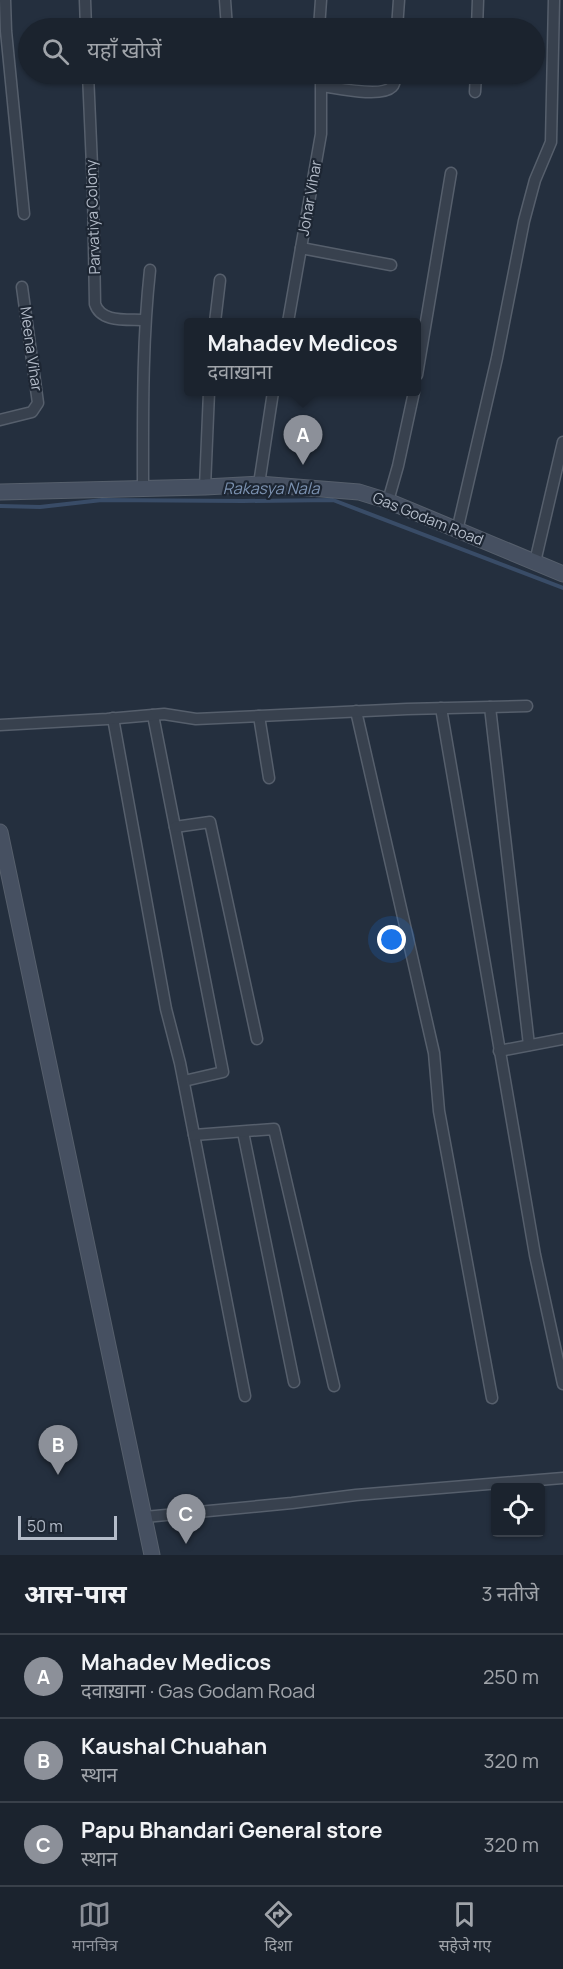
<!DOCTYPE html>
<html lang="hi">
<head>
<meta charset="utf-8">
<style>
  body { margin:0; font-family:Manrope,"Noto Sans Devanagari",sans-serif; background:#282f3a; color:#f1f3f6 }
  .controls { position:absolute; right:18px; bottom:18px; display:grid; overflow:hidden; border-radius:6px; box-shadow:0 2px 4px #0004 }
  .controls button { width:54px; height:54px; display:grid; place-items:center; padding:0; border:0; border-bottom:2px solid #39404a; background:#1b232e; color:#f1f3f6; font:30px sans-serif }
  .scale { position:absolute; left:18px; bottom:15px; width:99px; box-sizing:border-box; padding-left:6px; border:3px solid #b4bcc9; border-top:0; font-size:16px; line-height:21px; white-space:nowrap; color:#b4bcc9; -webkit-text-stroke:4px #1d2633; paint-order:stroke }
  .you { position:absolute; left:392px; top:940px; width:21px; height:21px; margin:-15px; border:4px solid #fff; border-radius:50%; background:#1a73e8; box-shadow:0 0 0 9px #1a73e833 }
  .badge { display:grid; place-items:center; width:39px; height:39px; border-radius:50%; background:#8c9099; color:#fff; font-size:20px; font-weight:700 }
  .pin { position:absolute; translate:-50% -50px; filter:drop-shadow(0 2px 3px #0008) }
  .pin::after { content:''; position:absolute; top:32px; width:21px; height:18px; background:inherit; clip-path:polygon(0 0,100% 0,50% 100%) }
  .popup { position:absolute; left:184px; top:318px; width:237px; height:78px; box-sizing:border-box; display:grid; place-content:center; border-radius:6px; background:#1b232e; filter:drop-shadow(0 2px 4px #0005); font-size:20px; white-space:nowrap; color:#a0a4aa }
  .popup b { font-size:22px; color:#f1f3f6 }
  .popup::after { content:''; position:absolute; left:50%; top:100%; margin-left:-12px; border:12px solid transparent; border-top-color:#1b232e }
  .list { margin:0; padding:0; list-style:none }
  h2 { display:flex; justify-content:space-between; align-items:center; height:78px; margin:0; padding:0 24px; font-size:26px }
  h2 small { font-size:20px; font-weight:400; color:#a0a4aa }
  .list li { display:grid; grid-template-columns:39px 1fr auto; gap:18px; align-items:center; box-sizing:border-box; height:84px; padding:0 24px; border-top:2px solid #39404a }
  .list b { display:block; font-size:22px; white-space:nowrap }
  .list p { margin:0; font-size:20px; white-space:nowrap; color:#a0a4aa }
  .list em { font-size:20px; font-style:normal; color:#a0a4aa }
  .icon { flex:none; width:33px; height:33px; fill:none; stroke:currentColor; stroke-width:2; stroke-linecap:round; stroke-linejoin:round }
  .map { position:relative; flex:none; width:563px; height:1555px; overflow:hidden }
  .search { position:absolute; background:#1b232e; box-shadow:0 2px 4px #0004; left:18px; right:18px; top:18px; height:66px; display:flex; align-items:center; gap:15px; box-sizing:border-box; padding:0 21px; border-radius:33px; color:#a0a4aa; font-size:22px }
  .sheet { height:330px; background:#1b232e }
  nav { display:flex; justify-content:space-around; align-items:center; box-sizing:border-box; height:84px; border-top:2px solid #39404a; background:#1b232e; font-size:16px; color:#a0a4aa }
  nav a { display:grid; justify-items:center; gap:3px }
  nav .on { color:#8c9099 }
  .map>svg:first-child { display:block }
</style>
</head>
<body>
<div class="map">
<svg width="563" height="1555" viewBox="0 0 563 1555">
  <rect width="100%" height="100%" fill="#242f3e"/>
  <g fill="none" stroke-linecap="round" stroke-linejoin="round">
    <path stroke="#394c67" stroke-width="4" d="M0,506L40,507L102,500L243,501L333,500L563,588"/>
    <defs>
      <g id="street">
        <path d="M5,0L6,31L24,214"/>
        <path d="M85,0L86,28"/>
        <path d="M225,0L227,28"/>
        <path d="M319,28L321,0"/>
        <path d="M397,28L399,0"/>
        <path d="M477,28L478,0"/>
        <path d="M88,74L93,189L95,304C101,323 127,319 144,320"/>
        <path d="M230,74V75"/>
        <path d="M322,86C337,88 381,98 392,87C396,83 395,78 395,74"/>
        <path d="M475,92L476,74"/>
        <path d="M301,248L391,265"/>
        <path d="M215,322L220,280"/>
        <path d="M288,322L321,134V74"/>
        <path d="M417,375L451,173"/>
        <path d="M0,420L32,412L38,403L22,287"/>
        <path d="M259,484L273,392"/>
        <path d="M205,487L209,392"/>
        <path d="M143,489C143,416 142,343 150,270"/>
        <path d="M388,501L398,466L414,392"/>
        <path d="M457,531L497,358L524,221L535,180L551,142L554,0"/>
        <path d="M535,562L563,442"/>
        <path d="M490,707L529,1045"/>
        <path d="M441,708L535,1255L563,1384"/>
        <path d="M356,711L434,1053L439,1111L492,1398"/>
        <path d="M153,715L223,1072L184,1081"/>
        <path d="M259,716L269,778"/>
        <path d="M113,718L166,1009L180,1063L245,1396"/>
        <path d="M0,725L107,719L164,714L196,719L407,709L527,706"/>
        <path d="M175,827L210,822L257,1039"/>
        <path d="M499,1051L563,1039"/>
        <path d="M243,1132L294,1382"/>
        <path d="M194,1135L274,1129L334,1386"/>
        <path d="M145,1517L292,1503L356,1495L563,1478"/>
      </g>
      <g id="secondary">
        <path d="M0,492L205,487L259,484L359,492L388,501L563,574"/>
        <path d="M0,832L152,1555"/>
      </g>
    </defs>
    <use href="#street" stroke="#565f6c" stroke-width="13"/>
    <use href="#secondary" stroke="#565f6c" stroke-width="17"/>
    <use href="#street" stroke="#38414e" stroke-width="10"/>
    <use href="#secondary" stroke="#465061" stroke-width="15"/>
  </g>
  <g text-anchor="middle" stroke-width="4.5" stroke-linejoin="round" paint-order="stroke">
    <g font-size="15" fill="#b4bcc9" stroke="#1d2633">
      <text transform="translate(310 198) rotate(-80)" y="5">Johar Vihar</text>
      <text transform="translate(93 217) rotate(-92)" y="5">Parvatiya Colony</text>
      <text transform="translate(31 349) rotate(82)" y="5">Meena Vihar</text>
      <text transform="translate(428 519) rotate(22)" y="5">Gas Godam Road</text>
    </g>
    <g font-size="16" font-style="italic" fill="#7c92b1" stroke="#1d2633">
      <text x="271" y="494">Rakasya Nala</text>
    </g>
  </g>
</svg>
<div class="controls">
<button><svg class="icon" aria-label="locate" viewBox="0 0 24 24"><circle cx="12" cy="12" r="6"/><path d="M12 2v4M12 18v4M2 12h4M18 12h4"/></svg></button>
</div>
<div class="scale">50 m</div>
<div class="you"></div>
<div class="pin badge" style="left:303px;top:465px">A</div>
<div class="popup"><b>Mahadev Medicos</b>दवाख़ाना</div>
<div class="pin badge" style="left:58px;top:1475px">B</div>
<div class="pin badge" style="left:186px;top:1544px">C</div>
<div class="search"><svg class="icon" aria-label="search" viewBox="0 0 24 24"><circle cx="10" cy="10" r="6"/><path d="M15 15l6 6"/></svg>यहाँ खोजें</div>
</div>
<section class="sheet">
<h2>आस-पास<small>3 नतीजे</small></h2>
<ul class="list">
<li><span class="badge">A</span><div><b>Mahadev Medicos</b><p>दवाख़ाना · Gas Godam Road</p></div><em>250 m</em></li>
<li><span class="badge">B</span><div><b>Kaushal Chuahan</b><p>स्थान</p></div><em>320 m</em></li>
<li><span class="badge">C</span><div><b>Papu Bhandari General store</b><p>स्थान</p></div><em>320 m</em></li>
</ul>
</section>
<nav>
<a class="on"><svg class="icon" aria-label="map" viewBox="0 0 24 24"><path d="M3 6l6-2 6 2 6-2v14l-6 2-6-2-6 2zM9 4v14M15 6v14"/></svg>मानचित्र</a>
<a><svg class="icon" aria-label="directions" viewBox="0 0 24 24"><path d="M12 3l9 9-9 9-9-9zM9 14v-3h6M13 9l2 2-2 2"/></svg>दिशा</a>
<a><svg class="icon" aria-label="saved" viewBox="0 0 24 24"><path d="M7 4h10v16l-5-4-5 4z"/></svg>सहेजे गए</a>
</nav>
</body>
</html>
